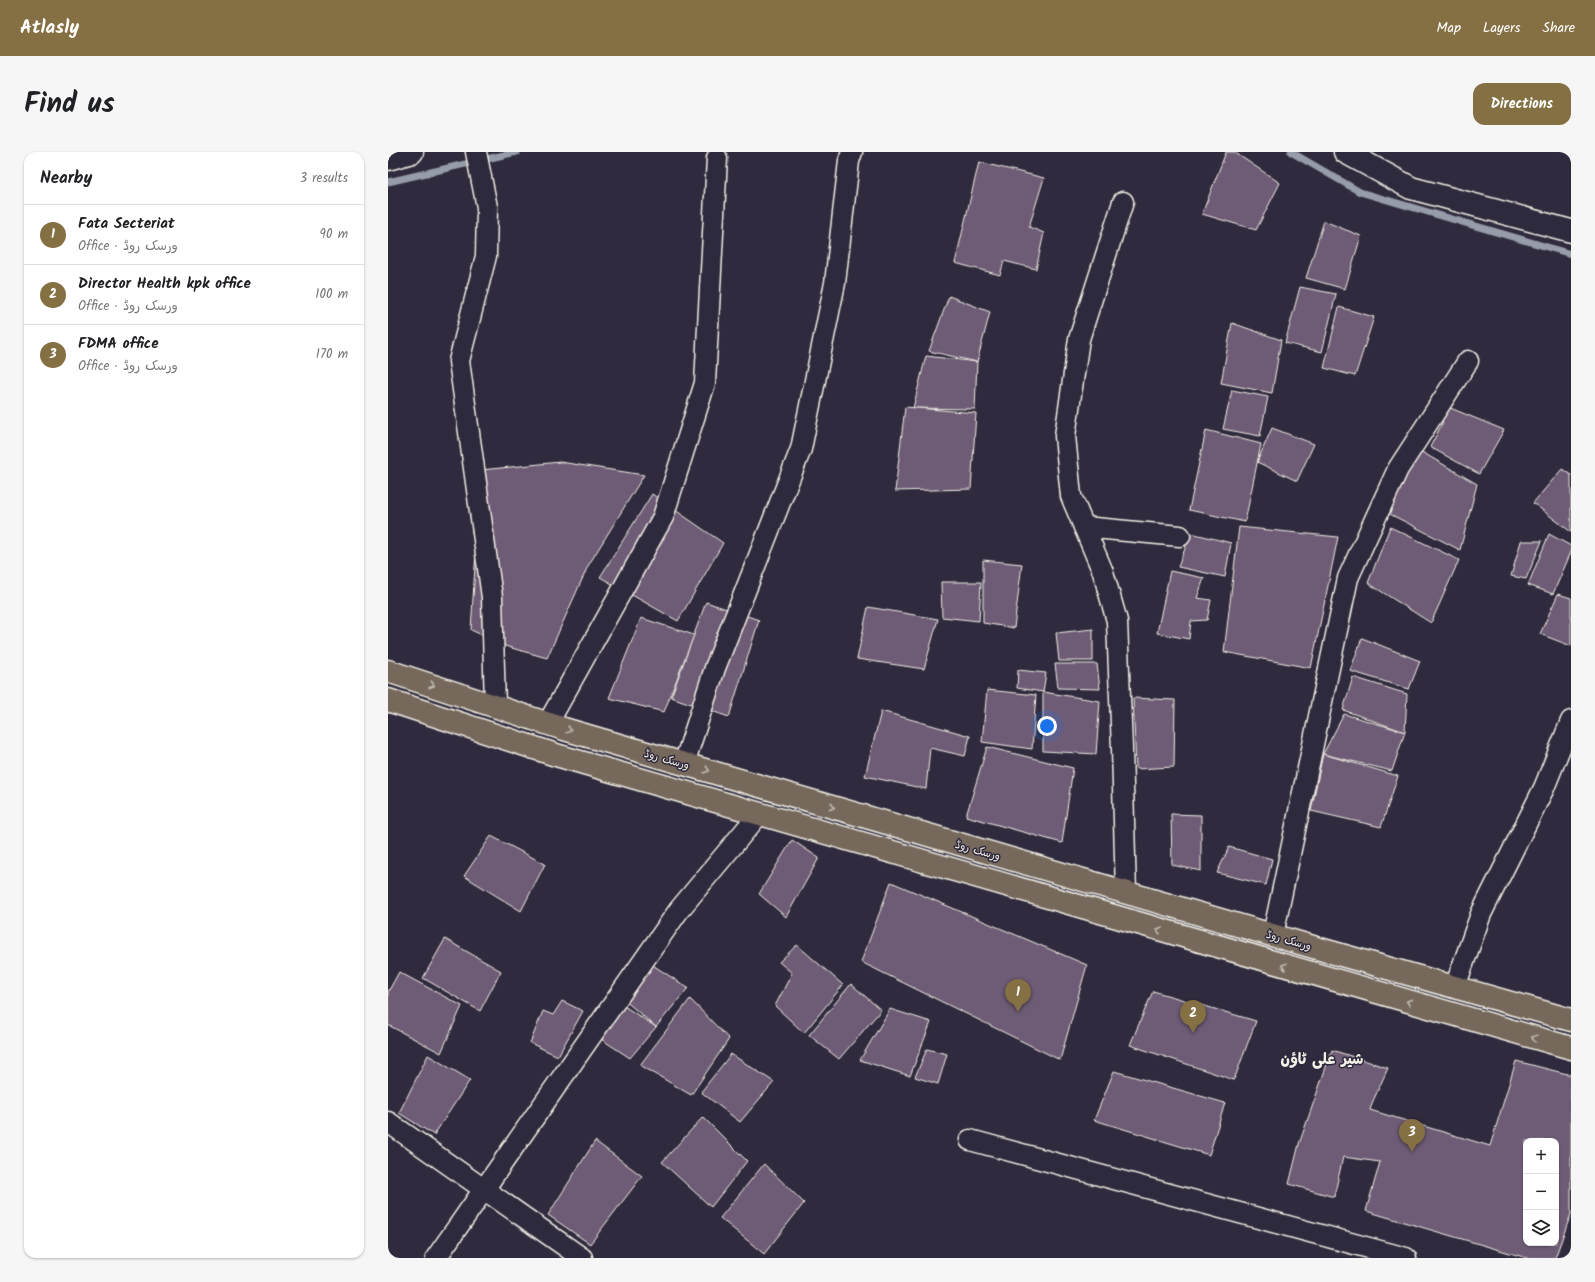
<!DOCTYPE html>
<html lang="en">
<head>
<meta charset="utf-8">
<style>
  body { margin:0; font-family:Kalam,"Playpen Sans Arabic",sans-serif; background:#f6f6f6; color:#202124 }
  .controls { position:absolute; right:12px; bottom:12px; display:grid; overflow:hidden; border-radius:8px; box-shadow:0 1px 3px #0004 }
  .controls button { width:36px; height:36px; display:grid; place-items:center; padding:0; border:0; border-bottom:1px solid #e0e0e0; background:#fff; color:#202124; font:20px sans-serif }
  .you { position:absolute; left:659px; top:574px; width:14px; height:14px; margin:-10px; border:3px solid #fff; border-radius:50%; background:#1a73e8; box-shadow:0 0 0 6px #1a73e833 }
  .badge { display:grid; place-items:center; width:26px; height:26px; border-radius:50%; background:#847042; color:#fff; font-size:13px; font-weight:700 }
  .pin { position:absolute; translate:-50% -33px; filter:drop-shadow(0 1px 2px #0008) }
  .pin::after { content:''; position:absolute; top:21px; width:14px; height:12px; background:inherit; clip-path:polygon(0 0,100% 0,50% 100%) }
  .list { margin:0; padding:0; list-style:none }
  h2 { display:flex; justify-content:space-between; align-items:center; height:52px; margin:0; padding:0 16px; font-size:17px }
  h2 small { font-size:13px; font-weight:400; color:#757577 }
  .list li { display:grid; grid-template-columns:26px 1fr auto; gap:12px; align-items:center; box-sizing:border-box; height:60px; padding:0 16px; border-top:1px solid #e0e0e0 }
  .list b { display:block; font-size:15px; white-space:nowrap }
  .list p { margin:0; font-size:13px; white-space:nowrap; color:#757577 }
  .list em { font-size:13px; font-style:normal; color:#757577 }
  .icon { flex:none; width:22px; height:22px; fill:none; stroke:currentColor; stroke-width:2; stroke-linecap:round; stroke-linejoin:round }
  .map { position:relative; flex:none; width:1183px; height:1106px; overflow:hidden; border-radius:12px }
  header { display:flex; align-items:center; gap:24px; box-sizing:border-box; height:56px; padding:0 20px; background:#847042; color:#fff }
  header strong { font-size:19px }
  nav { display:flex; gap:22px; margin-inline-start:auto; font-size:14px }
  .intro { display:flex; align-items:center; justify-content:space-between; box-sizing:border-box; height:96px; padding:0 24px }
  h1 { margin:0; font-size:28px }
  .button { padding:10px 18px; border-radius:12px; background:#847042; color:#fff; font-size:14px; font-weight:700 }
  main { display:flex; gap:24px; padding:0 24px }
  aside { flex:1; background:#fff; border-radius:12px; box-shadow:0 1px 3px #0004 }
  .map>svg:first-child { display:block }
</style>
</head>
<body>
<header>
<strong>Atlasly</strong>
<nav><a>Map</a><a>Layers</a><a>Share</a></nav>
</header>
<div class="intro"><h1>Find us</h1><a class="button">Directions</a></div>
<main>
<aside>
<h2>Nearby<small>3 results</small></h2>
<ul class="list">
<li><span class="badge">1</span><div><b>Fata Secteriat</b><p>Office · ورسک روڈ</p></div><em>90 m</em></li>
<li><span class="badge">2</span><div><b>Director Health kpk office</b><p>Office · ورسک روڈ</p></div><em>100 m</em></li>
<li><span class="badge">3</span><div><b>FDMA office</b><p>Office · ورسک روڈ</p></div><em>170 m</em></li>
</ul>
</aside>
<div class="map">
<svg width="1183" height="1106" viewBox="0 0 1183 1106">
  <rect width="100%" height="100%" fill="#2f2a3d"/>
  <filter id="ink" filterUnits="userSpaceOnUse"><feTurbulence type="fractalNoise" baseFrequency=".025" numOctaves="2"/><feDisplacementMap in="SourceGraphic" scale="8" xChannelSelector="R" yChannelSelector="G"/><feConvolveMatrix kernelMatrix="1 2 1 2 8 2 1 2 1" color-interpolation-filters="sRGB"/></filter>
  <g filter="url(#ink)">
    <g fill="none" stroke-linecap="round" stroke-linejoin="round">
      <g stroke="#969caa" stroke-width="7">
        <path d="M903,0L972,40L1183,102"/>
        <path d="M0,30L129,0"/>
      </g>
    </g>
    <g fill="#6e5c76" stroke="#f4f1e8" fill-rule="evenodd">
      <path d="M838,0H846L892,31L868,78L814,62Z"/>
      <path d="M591,10L656,26L641,75L656,81L648,117L616,109L612,123L567,111Z"/>
      <path d="M936,69L973,84L957,137L918,126Z"/>
      <path d="M912,135L948,142L934,200L897,191Z"/>
      <path d="M561,144L602,160L589,210L541,199Z"/>
      <path d="M951,155L986,165L967,224L936,216Z"/>
      <path d="M844,171L893,188L884,241L833,231Z"/>
      <path d="M538,204L589,210L587,257L525,256Z"/>
      <path d="M844,238L880,245L872,284L835,277Z"/>
      <path d="M1055,253L1116,278L1091,322L1042,295L1055,270L1043,265Z"/>
      <path d="M517,255L588,261L583,337L507,339Z"/>
      <path d="M884,276L926,292L909,329L869,310Z"/>
      <path d="M818,278L873,292L857,370L801,358Z"/>
      <path d="M1032,299L1089,332L1072,398L996,359Z"/>
      <path d="M172,310L256,323L200,414L159,506L120,495L83,478L93,318Z"/>
      <path d="M1174,317L1183,323V380L1145,351Z"/>
      <path d="M264,342L335,391L290,469L212,425Z"/>
      <path d="M851,375L950,385L923,516L836,500Z"/>
      <path d="M1002,375L1071,408L1043,471L980,431Z"/>
      <path d="M803,381L843,391L837,425L790,415Z"/>
      <path d="M1161,382L1183,394V400L1165,442L1140,433Z"/>
      <path d="M1133,389H1154L1138,427L1123,424Z"/>
      <path d="M595,408L634,412L626,476L595,471Z"/>
      <path d="M782,419L816,426L809,446L823,448L819,468L803,469L801,487L769,481Z"/>
      <path d="M553,430H593L591,469L554,465Z"/>
      <path d="M1170,442L1183,446V494L1152,482Z"/>
      <path d="M318,450L371,468L341,565L283,545Z"/>
      <path d="M480,455L550,467L536,517L469,507Z"/>
      <path d="M253,466L306,483L276,560L221,546Z"/>
      <path d="M705,477V509H671L668,481Z"/>
      <path d="M974,486L1032,509L1021,537L962,519Z"/>
      <path d="M667,512H709L712,537L670,536Z"/>
      <path d="M630,518L658,521L655,540L629,536Z"/>
      <path d="M965,525L1019,542L1017,580L955,558Z"/>
      <path d="M599,538L648,543L644,597L594,590Z"/>
      <path d="M655,540L712,549L708,602L655,599Z"/>
      <path d="M745,546L787,548L786,615L748,617Z"/>
      <path d="M493,559L582,584L577,604L542,596L538,637L477,624Z"/>
      <path d="M956,562L1017,580L1004,619L935,602Z"/>
      <path d="M599,595L685,616L674,691L578,664Z"/>
      <path d="M935,602L1010,624L993,675L923,659Z"/>
      <path d="M783,662L813,663V719L784,713Z"/>
      <path d="M103,684L157,712L133,759L76,724Z"/>
      <path d="M404,688L431,706L398,765L371,742Z"/>
      <path d="M841,695L884,707L878,733L829,721Z"/>
      <path d="M503,730L699,813L672,908L473,810Z"/>
      <path d="M57,787L113,819L92,859L35,826Z"/>
      <path d="M409,793L455,833L416,881L387,854L404,821L391,810Z"/>
      <path d="M263,812L300,836L268,875L235,847Z"/>
      <path d="M11,820L74,854L53,901L0,873V840Z"/>
      <path d="M463,832L493,858L451,907L421,883Z"/>
      <path d="M765,839L868,869L846,928L742,893Z"/>
      <path d="M302,847L341,887L303,943L252,913Z"/>
      <path d="M174,849L195,859L170,904L142,891L155,859L165,863Z"/>
      <path d="M236,854L268,875L242,906L213,887Z"/>
      <path d="M502,857L543,870L522,924L472,908Z"/>
      <path d="M539,897L559,902L550,932L527,925Z"/>
      <path d="M944,898L1000,916L985,949L982,958L1102,994L1128,909L1183,923V1062L1167,1106H1139L978,1059L992,1010L955,1005L946,1045L901,1032L911,992ZM1138,989H1168V1091H1138Z"/>
      <path d="M343,902L386,930L352,970L313,940Z"/>
      <path d="M40,903L82,928L46,983L11,961Z"/>
      <path d="M726,919L837,951L821,1003L706,968Z"/>
      <path d="M315,965L359,1009L323,1055L274,1010Z"/>
      <path d="M207,989L254,1024L202,1092L160,1063Z"/>
      <path d="M376,1012L416,1051L376,1102L332,1066Z"/>
    </g>
    <g fill="none" stroke-linecap="round" stroke-linejoin="round">
      <defs>
        <g id="street">
          <path d="M88,0L99,55L98,104L71,209L104,445L107,554"/>
          <path d="M735,50L691,187L677,284L683,344L715,420L729,469L734,597L738,741"/>
          <path d="M696,375L792,384"/>
          <path d="M160,571L275,365L317,231L329,6"/>
          <path d="M296,612L327,516L413,297L447,131L461,9L464,0"/>
          <path d="M885,783L960,426L1010,317L1080,209"/>
          <path d="M1067,835L1093,762L1156,636L1183,569"/>
          <path d="M0,970L194,1106"/>
          <path d="M582,988L1018,1106"/>
          <path d="M48,1106L291,758L371,662"/>
        </g>
        <g id="secondary">
          <path d="M957,0L1023,36L1183,79"/>
          <path d="M0,7L24,0"/>
        </g>
        <g id="primary">
          <path d="M0,519L176,577L932,797L1183,868"/>
          <path d="M0,548L168,603L1183,896"/>
        </g>
      </defs>
      <use href="#street" stroke="#f4f1e8" stroke-width="23"/>
      <use href="#secondary" stroke="#f4f1e8" stroke-width="25"/>
      <use href="#primary" stroke="#f4f1e8" stroke-width="25"/>
      <use href="#street" stroke="#2f2a3d" stroke-width="20"/>
      <use href="#secondary" stroke="#2f2a3d" stroke-width="22"/>
      <use href="#primary" stroke="#76695c" stroke-width="22"/>
    </g>
    <defs><path id="oneway-chevron" d="M-2-3.5L2.5 0L-2 3.5" fill="none" stroke-width="1.6" stroke-linecap="round" stroke-linejoin="round"/></defs>
    <g stroke="#c2bbb0">
      <use href="#oneway-chevron" transform="translate(44 533) rotate(18)"/>
      <use href="#oneway-chevron" transform="translate(181 578) rotate(16)"/>
      <use href="#oneway-chevron" transform="translate(319 618) rotate(16)"/>
      <use href="#oneway-chevron" transform="translate(444 655) rotate(16)"/>
      <use href="#oneway-chevron" transform="translate(771 778) rotate(-164)"/>
      <use href="#oneway-chevron" transform="translate(896 814) rotate(-164)"/>
      <use href="#oneway-chevron" transform="translate(1021 850) rotate(-164)"/>
      <use href="#oneway-chevron" transform="translate(1146 886) rotate(-164)"/>
    </g>
  </g>
  <g text-anchor="middle" stroke-width="3" stroke-linejoin="round" paint-order="stroke">
    <g font-size="11" fill="#f4f1e8" stroke="#2f2a3d">
      <text transform="translate(279 607) rotate(16)" y="4">ورسک روڈ</text>
      <text transform="translate(590 698) rotate(16)" y="4">ورسک روڈ</text>
      <text transform="translate(901 788) rotate(16)" y="4">ورسک روڈ</text>
    </g>
    <g font-size="15" font-weight="bold" fill="#f4f1e8" stroke="#2f2a3d">
      <text x="934" y="912">شیر علی ٹاؤن</text>
    </g>
  </g>
</svg>
<div class="controls">
<button>+</button>
<button>−</button>
<button><svg class="icon" aria-label="layers" viewBox="0 0 24 24"><path d="M12 4l9 5-9 5-9-5zM3 14l9 5 9-5"/></svg></button>
</div>
<div class="you"></div>
<div class="pin badge" style="left:630px;top:860px">1</div>
<div class="pin badge" style="left:805px;top:881px">2</div>
<div class="pin badge" style="left:1024px;top:1000px">3</div>
</div>
</main>
</body>
</html>
